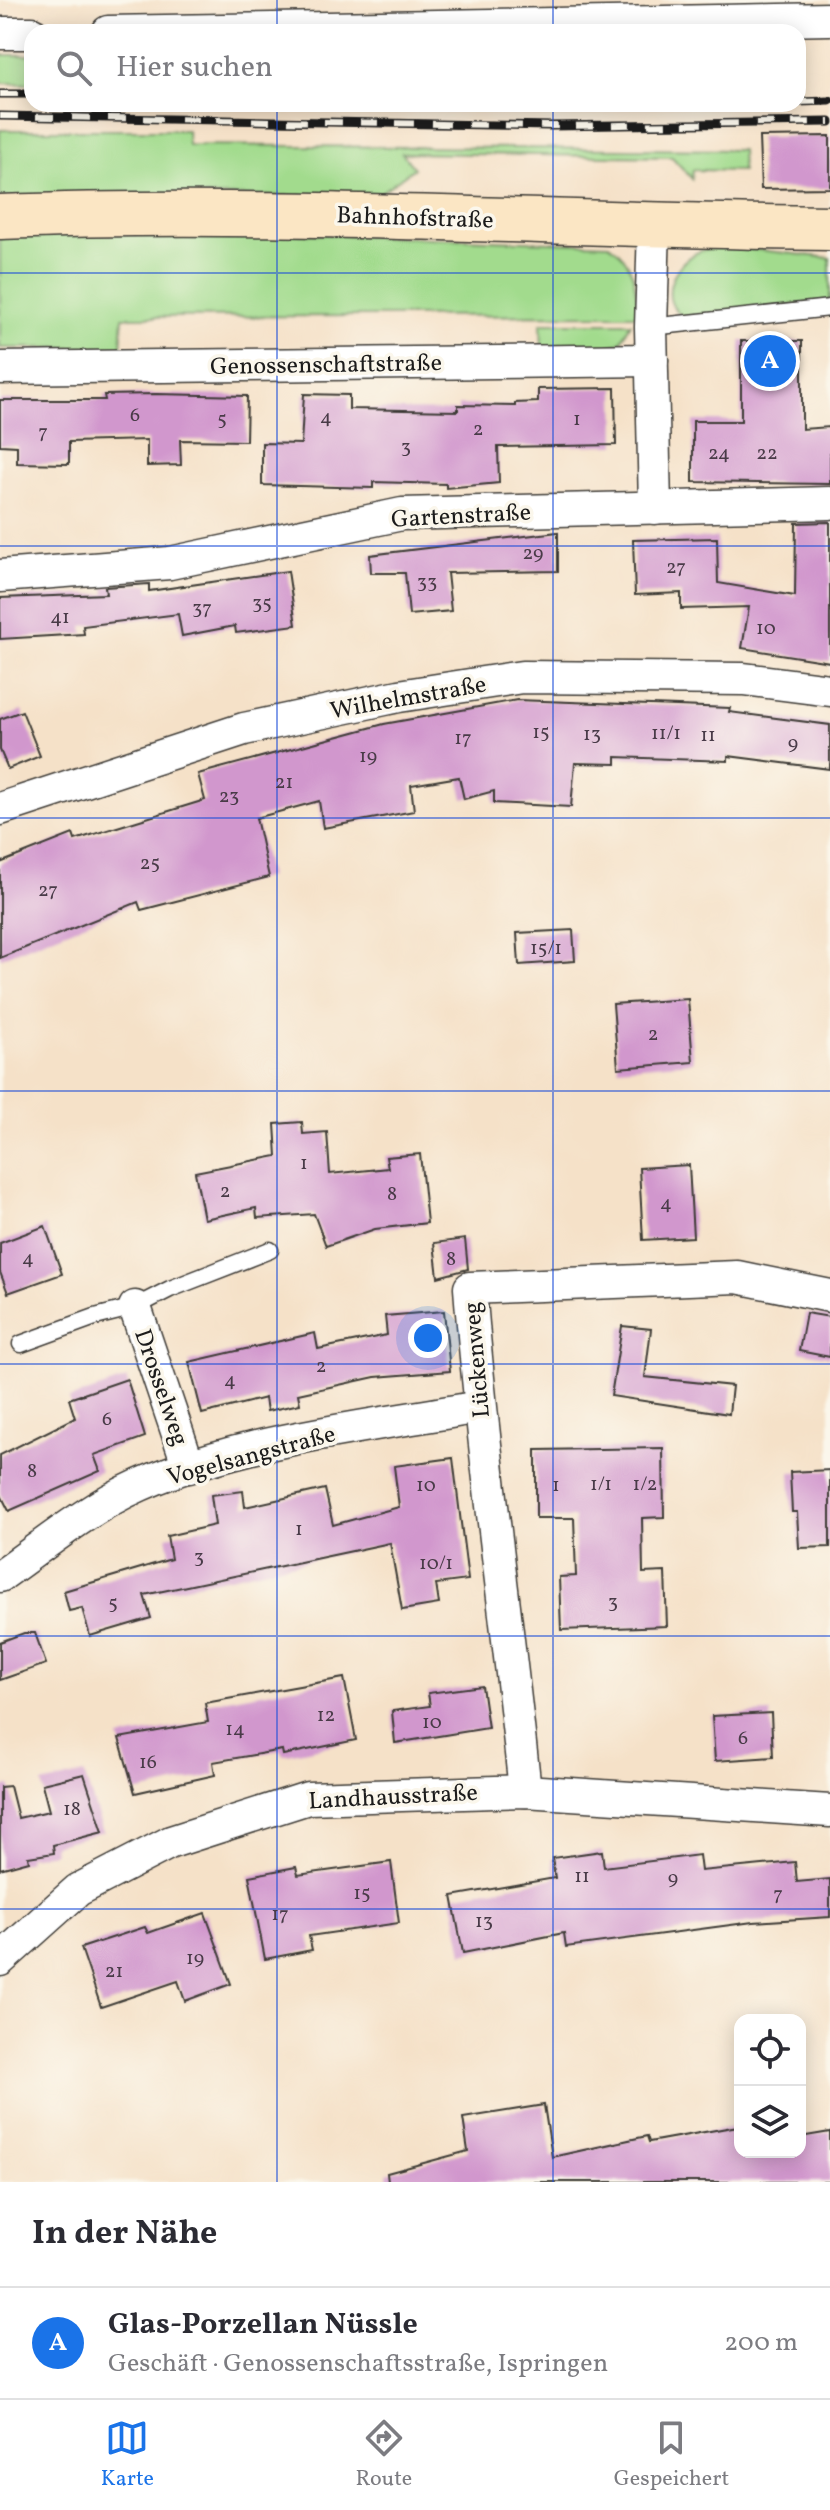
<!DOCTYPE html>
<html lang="de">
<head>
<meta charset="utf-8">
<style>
  body { margin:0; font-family:Vollkorn,serif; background:#f2f2f3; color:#2b2b33 }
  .controls { position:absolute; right:24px; bottom:24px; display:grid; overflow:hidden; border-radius:16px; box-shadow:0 4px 20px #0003 }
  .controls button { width:72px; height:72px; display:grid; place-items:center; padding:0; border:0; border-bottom:2px solid #e1e1e2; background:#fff; color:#2b2b33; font:40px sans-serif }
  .you { position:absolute; left:428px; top:1338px; width:28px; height:28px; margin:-20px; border:6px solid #fff; border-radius:50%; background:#1a73e8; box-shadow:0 0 0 12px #1a73e833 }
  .badge { display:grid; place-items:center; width:52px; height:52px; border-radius:50%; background:#1a73e8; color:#fff; font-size:26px; font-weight:700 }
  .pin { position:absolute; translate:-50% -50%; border:4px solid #fff; box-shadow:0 2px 8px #0006 }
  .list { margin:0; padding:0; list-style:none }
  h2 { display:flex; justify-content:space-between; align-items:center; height:104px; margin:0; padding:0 32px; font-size:34px }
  h2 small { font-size:26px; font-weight:400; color:#7c7c81 }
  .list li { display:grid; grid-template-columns:52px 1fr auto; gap:24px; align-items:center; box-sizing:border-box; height:112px; padding:0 32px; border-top:2px solid #e1e1e2 }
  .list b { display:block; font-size:30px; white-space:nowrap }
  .list p { margin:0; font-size:26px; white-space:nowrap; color:#7c7c81 }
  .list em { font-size:26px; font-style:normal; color:#7c7c81 }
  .icon { flex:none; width:44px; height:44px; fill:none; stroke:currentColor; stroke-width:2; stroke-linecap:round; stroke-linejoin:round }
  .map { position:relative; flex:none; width:830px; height:2182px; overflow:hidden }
  .search { position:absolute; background:#fff; box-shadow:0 4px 20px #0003; left:24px; right:24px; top:24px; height:88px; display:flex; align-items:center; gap:20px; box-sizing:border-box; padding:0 28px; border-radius:24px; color:#7c7c81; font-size:30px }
  .sheet { height:216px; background:#fff }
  nav { display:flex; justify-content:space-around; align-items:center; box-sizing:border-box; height:112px; border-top:2px solid #e1e1e2; background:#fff; font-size:22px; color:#7c7c81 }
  nav a { display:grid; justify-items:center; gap:4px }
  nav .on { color:#1a73e8 }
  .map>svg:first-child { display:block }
</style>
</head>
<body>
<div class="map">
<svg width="830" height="2182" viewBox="0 0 830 2182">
  <rect width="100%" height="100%" fill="#fbf7ec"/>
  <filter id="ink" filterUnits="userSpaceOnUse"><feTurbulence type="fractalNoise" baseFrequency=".0125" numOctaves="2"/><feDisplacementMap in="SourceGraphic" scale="16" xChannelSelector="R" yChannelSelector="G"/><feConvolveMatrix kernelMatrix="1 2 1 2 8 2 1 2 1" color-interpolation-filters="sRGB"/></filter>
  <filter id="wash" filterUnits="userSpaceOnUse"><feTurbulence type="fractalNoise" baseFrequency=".006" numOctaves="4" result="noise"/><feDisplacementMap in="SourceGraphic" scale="32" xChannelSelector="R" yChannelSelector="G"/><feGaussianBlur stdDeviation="1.8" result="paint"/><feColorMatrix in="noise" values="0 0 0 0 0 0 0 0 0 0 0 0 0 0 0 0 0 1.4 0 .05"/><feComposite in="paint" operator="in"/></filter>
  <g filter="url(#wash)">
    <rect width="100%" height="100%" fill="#f5e1c8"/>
    <g fill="#a2db8d" stroke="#5f7c54" stroke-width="2">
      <path d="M0,55H32V84L0,83Z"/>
      <path d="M0,130H187L188,145L741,150L742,171L693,170L692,179L672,157L402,153L414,168L377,195L0,198Z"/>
      <path d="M255,232L609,244C635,261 636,286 638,315L123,317L121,348H0V235Z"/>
      <path d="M722,246L830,258V301L684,317C657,302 672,264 696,253C703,249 714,248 722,246Z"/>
      <path d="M541,323H631L621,342L606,348L542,351Z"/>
    </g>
    <g id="blocks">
      <g fill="#d197cd">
        <path d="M830,136V188L761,189L759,137Z"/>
        <path d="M741,341H802V429L830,427V484L693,482V421H741Z"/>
        <path d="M615,388L616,445L498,447L499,483L446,488V484L373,482V488L262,485V443L301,444L304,394L349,395V409L458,411V405L515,406V403L538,402V389Z"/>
        <path d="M156,394L247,396L246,441L180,440L181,465L147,466V440L69,442V464L17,463V446L0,445V400H105L104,395Z"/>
        <path d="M830,522V662L742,648L749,607L681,609V593L635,595L633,540L717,538L718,583L795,596L796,523Z"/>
        <path d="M558,532V571L447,573L451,611L409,615L405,573H371L370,555Z"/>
        <path d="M288,571L296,625L236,633L235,626L182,636L178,614L83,626L84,634L0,639V598L106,594L105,587L149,584V591Z"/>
        <path d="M517,700L730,708L729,712L830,725V769L728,756V761L616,757V764L575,763L571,807L494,803V791L464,799L459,777L411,785L414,811L323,828L319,801L256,818L269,877L141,910L138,902L0,958V863L73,834L75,840L205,800L198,774L384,724Z"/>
        <path d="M22,711L40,756L8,769L0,750V719Z"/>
        <path d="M573,930L575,961L519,965L517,933Z"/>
        <path d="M688,999L693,1062L618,1068L613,1004Z"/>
        <path d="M302,1122L303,1134L327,1132L330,1174L388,1168L386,1157L420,1154L427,1223L375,1229L326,1246L314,1214L257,1218L256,1208L204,1219L195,1172L277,1156L275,1124Z"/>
        <path d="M689,1165L693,1237L643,1240L639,1168Z"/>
        <path d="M45,1226L62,1274L8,1293L0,1272V1243Z"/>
        <path d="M465,1239L468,1269L438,1277L434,1243Z"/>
        <path d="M444,1311L450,1371L375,1377L298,1394L300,1404L267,1411L265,1398L202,1414L189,1362L315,1333L318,1349L387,1335L385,1316Z"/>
        <path d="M806,1313L830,1317V1357L799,1351Z"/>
        <path d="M622,1326L651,1329L645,1377L732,1386L729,1414L611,1396Z"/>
        <path d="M127,1379L145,1437L94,1455L100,1471L9,1511L0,1493V1455L75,1418L69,1399Z"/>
        <path d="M663,1448L664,1517L642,1518L643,1573L665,1572L667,1626L561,1630L559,1577L576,1576L574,1518H536V1450Z"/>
        <path d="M453,1458L468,1580L436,1584L439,1604L402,1610L390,1543L144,1595L151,1618L90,1636L82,1608L69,1611L64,1591L171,1559L167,1536L215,1525L211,1495L243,1491L245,1507L325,1489L333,1525L399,1507L394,1466Z"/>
        <path d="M830,1470V1547L799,1548L797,1512H792L790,1472Z"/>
        <path d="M24,1633H35L46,1664L0,1680V1642Z"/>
        <path d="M344,1678L356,1740L283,1755L282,1750L213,1762L215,1775L135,1793L119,1738L208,1722L205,1703Z"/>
        <path d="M482,1686L488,1728L395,1743L392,1711L430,1706L428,1693Z"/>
        <path d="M771,1713L773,1757L715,1761L712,1716Z"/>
        <path d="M84,1774L103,1832L53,1845L54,1853L28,1857L29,1861L0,1869V1787L10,1786L18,1818L49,1811L42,1784Z"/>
        <path d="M602,1851L604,1867L699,1855L701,1871L795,1862L797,1882L830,1879V1917L753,1922L566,1947L564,1933L463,1953L452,1896L555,1878L552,1858Z"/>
        <path d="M391,1862L399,1923L309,1936L312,1950L265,1959L249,1876L296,1867L298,1875Z"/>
        <path d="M205,1913L231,1984L185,2001L178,1981L101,2007L81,1948L145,1927L148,1933Z"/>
        <path d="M544,2105L552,2157L647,2136L649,2142L738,2126L740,2152H800V2137L830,2132V2182H388L387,2173L468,2151L463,2118Z"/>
      </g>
    </g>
  </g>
  <g filter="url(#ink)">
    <use href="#blocks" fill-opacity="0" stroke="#3d3a36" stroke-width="2"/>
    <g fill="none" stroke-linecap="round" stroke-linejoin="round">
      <defs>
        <g id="service">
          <path d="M651,327L830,308"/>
          <path d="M21,1344L95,1317L135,1307L170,1289L270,1250"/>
        </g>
        <g id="minor">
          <path d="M108,32L830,19"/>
          <path d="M0,33H32"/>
          <path d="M654,226L651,327L655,508"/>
          <path d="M0,368L652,360"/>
          <path d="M0,576L170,563L402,514L830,503"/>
          <path d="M0,809L244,729L399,696L522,677L744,679L830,690"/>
          <path d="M135,1307L189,1467"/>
          <path d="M0,1576C36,1551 71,1522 110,1500C214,1442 362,1428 479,1407"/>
          <path d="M525,1791C508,1623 483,1456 470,1288L737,1277L830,1296"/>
          <path d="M0,1960L78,1890L171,1842L308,1798L525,1791L830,1811"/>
        </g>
        <path id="secondary" d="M0,217C277,206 553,225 830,228"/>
      </defs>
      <use href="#service" stroke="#3d3a36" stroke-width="19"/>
      <use href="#minor" stroke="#3d3a36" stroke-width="35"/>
      <use href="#secondary" stroke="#3d3a36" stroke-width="47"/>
      <use href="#service" stroke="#fff" stroke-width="16"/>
      <use href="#minor" stroke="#fff" stroke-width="32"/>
      <use href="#secondary" stroke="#fbe6c4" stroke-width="44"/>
      <defs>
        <g id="rail">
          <path d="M0,94H32"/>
          <path d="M798,102L830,101"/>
          <path d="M0,116L551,126L830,122"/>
        </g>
      </defs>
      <use href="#rail" stroke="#1c1c1c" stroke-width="9"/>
      <use href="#rail" stroke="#fbf7ec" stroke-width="6" stroke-dasharray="18" stroke-linecap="butt"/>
    </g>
  </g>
  <path fill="none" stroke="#1d4ed8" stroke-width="2" stroke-opacity="0.55" d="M277,0V32M553,0V32M277,104V2182M553,104V2182M0,273H830M0,546H830M0,818H830M0,1091H830M0,1364H830M0,1636H830M0,1909H830"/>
  <g text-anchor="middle" stroke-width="7" stroke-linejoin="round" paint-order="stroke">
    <g font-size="20" fill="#493b48">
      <text x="135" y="421">6</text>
      <text x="326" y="423">4</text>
      <text x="222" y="425">5</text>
      <text x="577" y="425">1</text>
      <text x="478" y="435">2</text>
      <text x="43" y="438">7</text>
      <text x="406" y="453">3</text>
      <text x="719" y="459">24</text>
      <text x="767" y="459">22</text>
      <text x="533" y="559">29</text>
      <text x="676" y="573">27</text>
      <text x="427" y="588">33</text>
      <text x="262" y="609">35</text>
      <text x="202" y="614">37</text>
      <text x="60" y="623">41</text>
      <text x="766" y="634">10</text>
      <text x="541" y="738">15</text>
      <text x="666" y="739">11/1</text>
      <text x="592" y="740">13</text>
      <text x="708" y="741">11</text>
      <text x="463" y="744">17</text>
      <text x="793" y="749">9</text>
      <text x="368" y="762">19</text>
      <text x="284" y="788">21</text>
      <text x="229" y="802">23</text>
      <text x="150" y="869">25</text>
      <text x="48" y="896">27</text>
      <text x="546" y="954">15/1</text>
      <text x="653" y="1040">2</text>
      <text x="304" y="1169">1</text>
      <text x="225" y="1197">2</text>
      <text x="392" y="1200">8</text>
      <text x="666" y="1209">4</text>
      <text x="28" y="1264">4</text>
      <text x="451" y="1265">8</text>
      <text x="321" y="1372">2</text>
      <text x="230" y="1386">4</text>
      <text x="107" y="1425">6</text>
      <text x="32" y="1477">8</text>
      <text x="601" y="1490">1/1</text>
      <text x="645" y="1490">1/2</text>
      <text x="426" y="1491">10</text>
      <text x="556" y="1491">1</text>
      <text x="299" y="1535">1</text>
      <text x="199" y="1563">3</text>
      <text x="436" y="1569">10/1</text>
      <text x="613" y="1608">3</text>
      <text x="113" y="1609">5</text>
      <text x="326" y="1721">12</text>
      <text x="432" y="1728">10</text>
      <text x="235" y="1735">14</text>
      <text x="743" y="1744">6</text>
      <text x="148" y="1768">16</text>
      <text x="72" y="1815">18</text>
      <text x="582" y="1882">11</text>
      <text x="673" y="1884">9</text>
      <text x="362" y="1899">15</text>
      <text x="778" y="1900">7</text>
      <text x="280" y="1920">17</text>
      <text x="484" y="1927">13</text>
      <text x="195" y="1964">19</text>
      <text x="114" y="1977">21</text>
    </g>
    <g font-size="24" fill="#1c1c1c" stroke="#fbf7ec">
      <text transform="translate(415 217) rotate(2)" y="8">Bahnhofstraße</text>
      <text transform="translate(326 364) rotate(-1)" y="8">Genossenschaftstraße</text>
      <text transform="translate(461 515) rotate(-3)" y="8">Gartenstraße</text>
      <text transform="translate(408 697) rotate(-10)" y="8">Wilhelmstraße</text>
      <text transform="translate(476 1360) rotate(-95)" y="8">Lückenweg</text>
      <text transform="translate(162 1387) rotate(71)" y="8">Drosselweg</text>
      <text transform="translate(251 1455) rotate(-15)" y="8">Vogelsangstraße</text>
      <text transform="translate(393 1796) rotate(-3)" y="8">Landhausstraße</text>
    </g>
  </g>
</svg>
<div class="controls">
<button><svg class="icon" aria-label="locate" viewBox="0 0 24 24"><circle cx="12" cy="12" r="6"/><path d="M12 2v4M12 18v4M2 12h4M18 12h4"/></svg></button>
<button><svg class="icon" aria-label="layers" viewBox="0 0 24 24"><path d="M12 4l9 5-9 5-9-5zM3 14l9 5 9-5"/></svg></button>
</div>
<div class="you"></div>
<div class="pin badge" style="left:770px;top:361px">A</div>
<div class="search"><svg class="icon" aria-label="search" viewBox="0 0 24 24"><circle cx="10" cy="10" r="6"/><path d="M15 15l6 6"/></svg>Hier suchen</div>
</div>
<section class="sheet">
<h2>In der Nähe<small></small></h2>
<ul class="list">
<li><span class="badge">A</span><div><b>Glas-Porzellan Nüssle</b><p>Geschäft · Genossenschaftsstraße, Ispringen</p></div><em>200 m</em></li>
</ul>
</section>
<nav>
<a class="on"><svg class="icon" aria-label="map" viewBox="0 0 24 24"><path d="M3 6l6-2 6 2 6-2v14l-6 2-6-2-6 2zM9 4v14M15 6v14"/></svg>Karte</a>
<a><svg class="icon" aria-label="directions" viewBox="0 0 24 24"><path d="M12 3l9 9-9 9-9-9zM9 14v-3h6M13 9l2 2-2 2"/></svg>Route</a>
<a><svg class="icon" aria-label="saved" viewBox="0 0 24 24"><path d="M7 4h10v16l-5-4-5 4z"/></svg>Gespeichert</a>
</nav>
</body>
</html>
